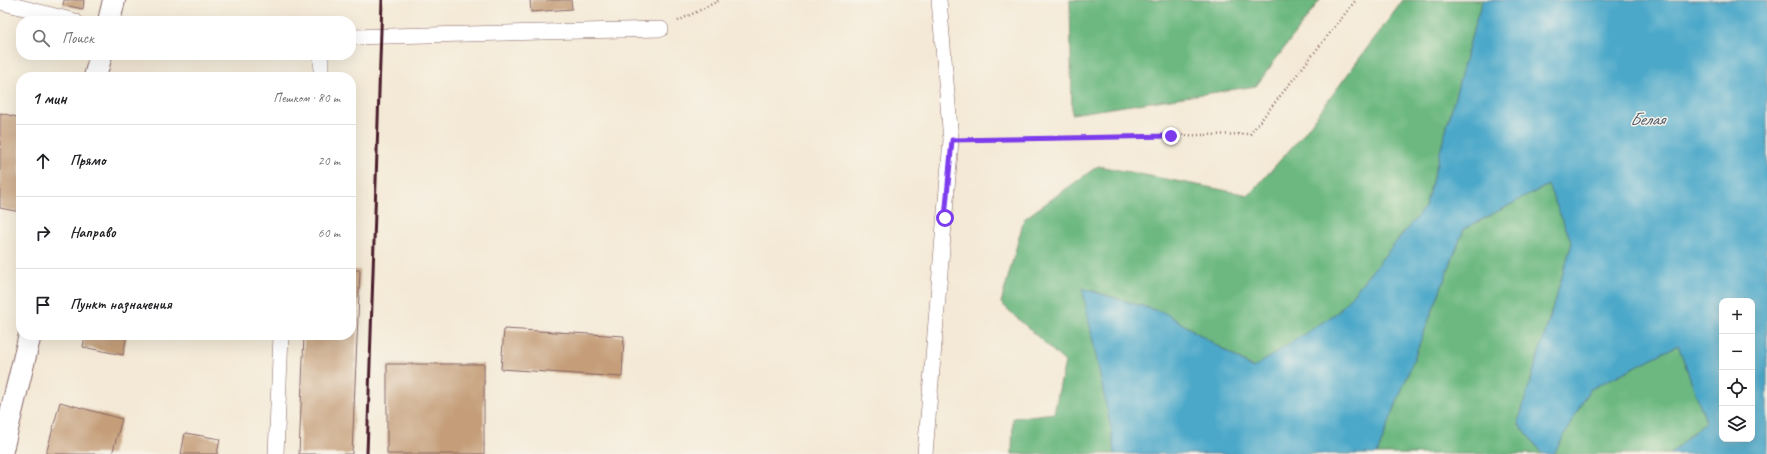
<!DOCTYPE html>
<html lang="ru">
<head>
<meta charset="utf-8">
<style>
  body { margin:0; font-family:Caveat,sans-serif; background:#f6f6f6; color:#202124 }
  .controls { position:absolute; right:12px; bottom:12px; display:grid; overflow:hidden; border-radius:8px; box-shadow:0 4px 16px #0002 }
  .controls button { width:36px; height:36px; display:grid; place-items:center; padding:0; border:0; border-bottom:1px solid #e0e0e0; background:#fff; color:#202124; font:20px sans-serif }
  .stop { position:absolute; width:12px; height:12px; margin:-9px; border:3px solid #7c3aed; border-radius:50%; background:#fff }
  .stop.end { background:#7c3aed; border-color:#fff; box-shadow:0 1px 4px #0008 }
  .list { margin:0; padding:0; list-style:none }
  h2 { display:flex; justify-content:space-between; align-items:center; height:52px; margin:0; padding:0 16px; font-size:17px }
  h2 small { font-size:13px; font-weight:400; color:#757577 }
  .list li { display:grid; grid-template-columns:26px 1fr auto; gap:12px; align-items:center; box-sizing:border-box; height:72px; padding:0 16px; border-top:1px solid #e0e0e0 }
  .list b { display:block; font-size:15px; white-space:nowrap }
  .list em { font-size:13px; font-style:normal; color:#757577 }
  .icon { flex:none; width:22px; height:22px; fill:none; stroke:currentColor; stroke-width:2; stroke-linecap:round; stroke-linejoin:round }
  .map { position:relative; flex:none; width:1767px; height:454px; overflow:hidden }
  .search { position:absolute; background:#fff; box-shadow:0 4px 16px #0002; left:16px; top:16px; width:340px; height:44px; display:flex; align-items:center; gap:10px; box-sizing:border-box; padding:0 14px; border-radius:16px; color:#757577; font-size:15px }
  .panel { position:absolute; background:#fff; box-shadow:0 4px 16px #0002; left:16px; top:72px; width:340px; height:268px; border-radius:16px }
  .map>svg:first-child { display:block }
</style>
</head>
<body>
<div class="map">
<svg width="1767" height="454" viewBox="0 0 1767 454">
  <rect width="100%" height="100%" fill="#f7f3e8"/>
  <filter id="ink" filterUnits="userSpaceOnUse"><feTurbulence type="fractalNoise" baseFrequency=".025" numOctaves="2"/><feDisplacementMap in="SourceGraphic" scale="8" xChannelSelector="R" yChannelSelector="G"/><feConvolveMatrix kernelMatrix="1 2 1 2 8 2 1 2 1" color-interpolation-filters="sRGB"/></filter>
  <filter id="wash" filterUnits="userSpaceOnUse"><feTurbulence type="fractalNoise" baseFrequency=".012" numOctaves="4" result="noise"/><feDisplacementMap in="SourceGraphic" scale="16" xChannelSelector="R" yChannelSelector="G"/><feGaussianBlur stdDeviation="0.9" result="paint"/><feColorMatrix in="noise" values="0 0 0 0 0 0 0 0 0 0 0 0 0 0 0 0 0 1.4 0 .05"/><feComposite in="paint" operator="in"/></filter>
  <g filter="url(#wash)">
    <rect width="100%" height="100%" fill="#f4e9d6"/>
    <g fill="#6cb880" stroke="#5b6c56">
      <path d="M1070,0H1320L1256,86L1072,114Z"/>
      <path d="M1403,0H1483L1476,20L1425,207L1338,312L1254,368L1165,313L1083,288L1112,434L1114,454H1012L1013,418L1054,413L1065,362L1001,303L1024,219L1098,166L1249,195L1301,137Z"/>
      <path d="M1548,185L1572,243L1518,423L1543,454H1377L1464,229Z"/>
      <path d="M1678,345L1706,421L1670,454H1554L1589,390Z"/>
    </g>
    <path fill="#4ba8c9" stroke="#4a647a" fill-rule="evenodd" d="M1483,0H1767V454H1670L1706,421L1678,345L1589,390L1554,454H1543L1518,423L1572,243L1548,185L1464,229L1377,454H1114L1112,434L1082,288L1165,313L1253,368L1338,312L1425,207L1476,20ZM1722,301H1752V439H1722Z"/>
    <g id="blocks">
      <g fill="#c59e79">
        <path d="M64,0H84L83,9L63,5Z"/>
        <path d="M530,0H571L572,9L531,12Z"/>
        <path d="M0,113L21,118L20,212L0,208Z"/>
        <path d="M351,270H360L352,454H299L304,335H351Z"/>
        <path d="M504,329L624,336L622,377L501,369Z"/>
        <path d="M85,335H127L123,355L83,347Z"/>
        <rect x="387" y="364" width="97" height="90"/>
        <path d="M60,402L122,419L112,454H46Z"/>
        <path d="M185,433L220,439L217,454H181Z"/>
      </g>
    </g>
  </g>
  <g filter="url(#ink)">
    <use href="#blocks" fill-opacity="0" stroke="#866667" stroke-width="1"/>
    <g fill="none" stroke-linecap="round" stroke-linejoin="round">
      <defs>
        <g id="service">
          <path d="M0,2L75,21"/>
          <path d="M351,37L661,29"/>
          <path d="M321,77V55"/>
          <path d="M276,454L281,335"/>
          <path d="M925,454L951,140L939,0"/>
        </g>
        <g id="tertiary">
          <path d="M109,21L114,0"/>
          <path d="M95,77L101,55"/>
          <path d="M1,454L30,335"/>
        </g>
      </defs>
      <use href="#service" stroke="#866667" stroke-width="16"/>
      <use href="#tertiary" stroke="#866667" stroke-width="24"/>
      <g stroke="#866667" stroke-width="2.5" stroke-dasharray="1 3" stroke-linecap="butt">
        <path d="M678,21L720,0"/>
        <path d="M970,140L1250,134L1356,0"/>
      </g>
      <use href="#service" stroke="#fff" stroke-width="15"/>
      <use href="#tertiary" stroke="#fff" stroke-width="22"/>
      <path stroke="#4a1f2b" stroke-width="3" d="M367,454L382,0"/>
    </g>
  </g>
  <g fill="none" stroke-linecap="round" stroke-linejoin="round" filter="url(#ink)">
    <path stroke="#7c3aed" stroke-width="5" d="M945,218L952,140L1171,136"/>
  </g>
  <g text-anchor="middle" stroke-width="3" stroke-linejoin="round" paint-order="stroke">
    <g font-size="18" font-style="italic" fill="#4a566a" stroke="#f7f3e8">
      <text x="1647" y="125">Белая</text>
    </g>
  </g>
</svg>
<div class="controls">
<button>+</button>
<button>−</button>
<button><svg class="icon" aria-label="locate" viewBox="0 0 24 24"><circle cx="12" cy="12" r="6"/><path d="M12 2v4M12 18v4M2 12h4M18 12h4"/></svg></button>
<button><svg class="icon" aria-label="layers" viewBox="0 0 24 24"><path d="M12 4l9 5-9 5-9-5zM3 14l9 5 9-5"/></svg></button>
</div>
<div class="stop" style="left:945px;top:218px"></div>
<div class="stop end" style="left:1171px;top:136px"></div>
<div class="search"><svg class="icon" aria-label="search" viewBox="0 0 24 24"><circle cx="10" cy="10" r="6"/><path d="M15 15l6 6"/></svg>Поиск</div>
<section class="panel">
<h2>1 мин<small>Пешком · 80 m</small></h2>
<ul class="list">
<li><svg class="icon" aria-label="ahead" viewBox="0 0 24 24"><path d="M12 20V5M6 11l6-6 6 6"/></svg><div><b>Прямо</b></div><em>20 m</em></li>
<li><svg class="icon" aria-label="right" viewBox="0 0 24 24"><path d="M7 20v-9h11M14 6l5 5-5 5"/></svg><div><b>Направо</b></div><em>60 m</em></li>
<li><svg class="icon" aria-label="arrive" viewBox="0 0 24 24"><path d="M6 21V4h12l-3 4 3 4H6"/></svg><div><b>Пункт назначения</b></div></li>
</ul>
</section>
</div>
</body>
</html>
